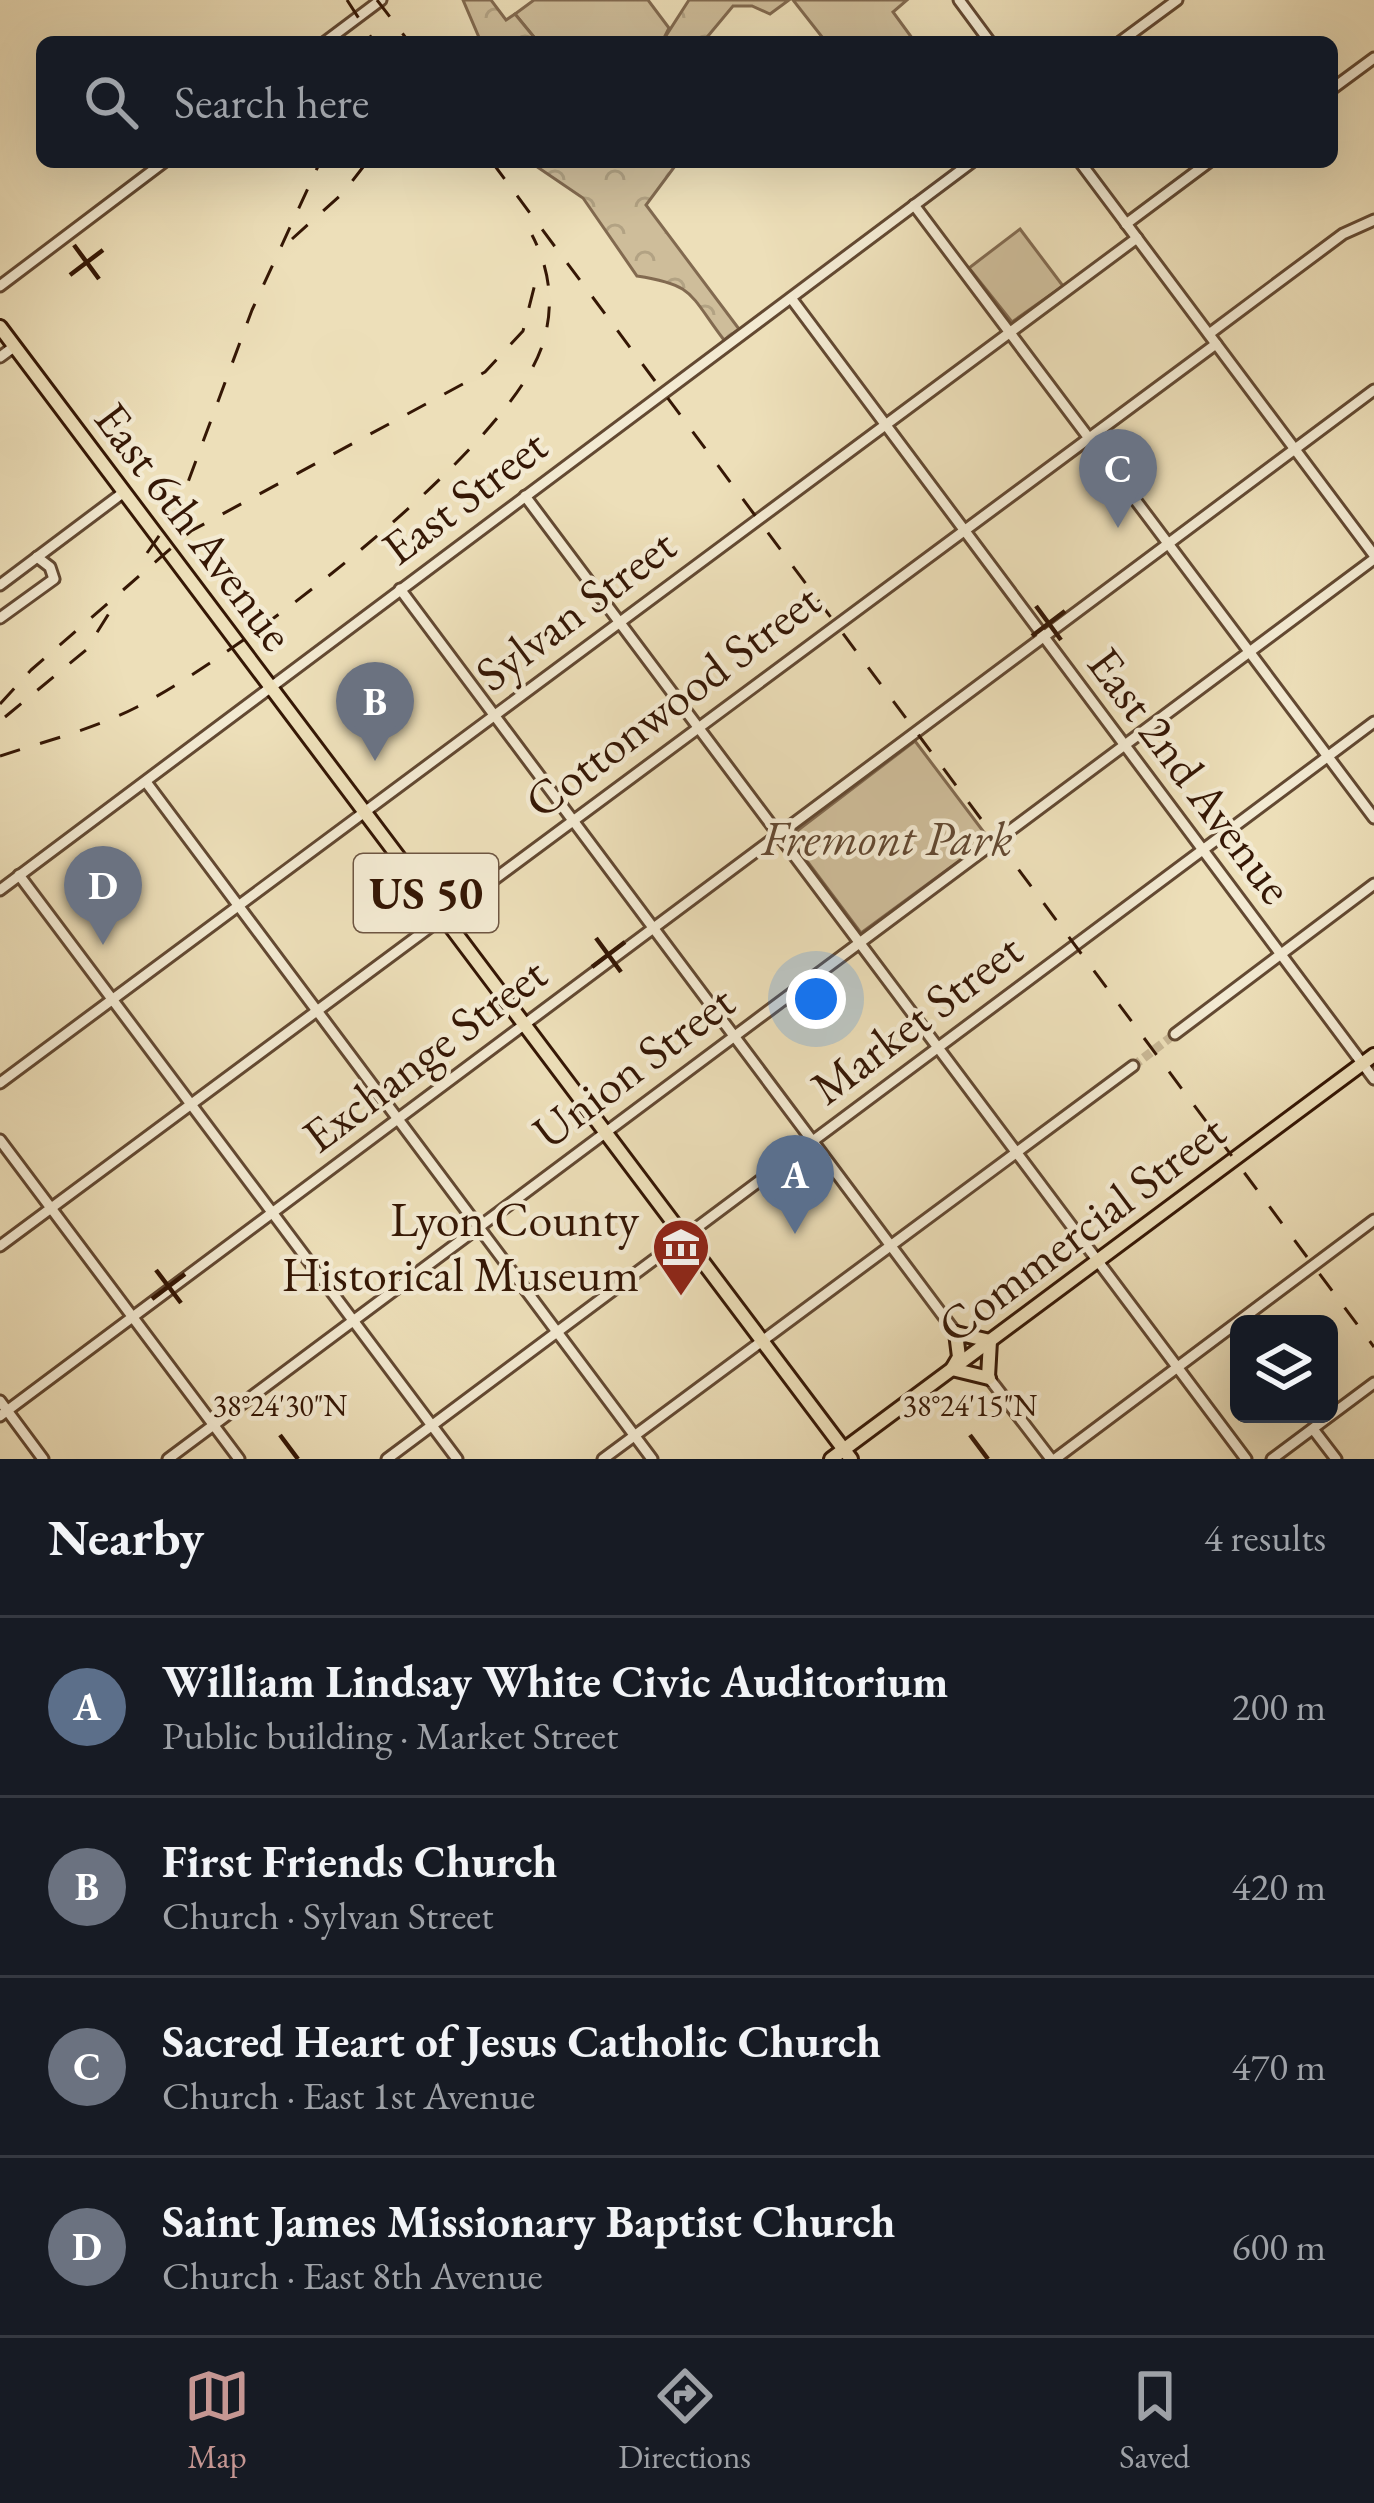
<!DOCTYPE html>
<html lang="en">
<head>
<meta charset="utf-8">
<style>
  body { margin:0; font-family:"EB Garamond",serif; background:#20242c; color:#f1f3f6 }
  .controls { position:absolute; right:36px; bottom:36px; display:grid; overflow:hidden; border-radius:18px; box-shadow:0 12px 48px #0002 }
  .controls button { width:108px; height:108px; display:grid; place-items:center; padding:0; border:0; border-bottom:3px solid #363941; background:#171b24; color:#f1f3f6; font:60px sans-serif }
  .you { position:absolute; left:816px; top:999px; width:42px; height:42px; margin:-30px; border:9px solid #fff; border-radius:50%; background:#1a73e8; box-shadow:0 0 0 18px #1a73e833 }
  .badge { display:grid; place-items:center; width:78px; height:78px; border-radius:50%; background:#c59692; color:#fff; font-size:39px; font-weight:700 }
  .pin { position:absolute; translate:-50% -99px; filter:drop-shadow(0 3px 6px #0008) }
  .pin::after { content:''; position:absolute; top:63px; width:42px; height:36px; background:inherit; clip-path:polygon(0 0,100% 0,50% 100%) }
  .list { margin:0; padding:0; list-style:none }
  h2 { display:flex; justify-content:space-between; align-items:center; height:156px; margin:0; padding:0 48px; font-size:51px }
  h2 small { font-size:39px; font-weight:400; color:#9ea1a6 }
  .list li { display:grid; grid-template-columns:78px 1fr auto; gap:36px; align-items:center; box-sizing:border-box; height:180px; padding:0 48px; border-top:3px solid #363941 }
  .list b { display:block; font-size:45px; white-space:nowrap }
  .list p { margin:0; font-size:39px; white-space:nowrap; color:#9ea1a6 }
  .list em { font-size:39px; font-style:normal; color:#9ea1a6 }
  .icon { flex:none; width:66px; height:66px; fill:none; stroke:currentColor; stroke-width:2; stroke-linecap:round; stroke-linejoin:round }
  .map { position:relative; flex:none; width:1374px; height:1459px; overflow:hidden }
  .search { position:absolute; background:#171b24; box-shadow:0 12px 48px #0002; left:36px; right:36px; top:36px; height:132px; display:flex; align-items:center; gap:30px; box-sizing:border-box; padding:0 42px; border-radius:18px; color:#9ea1a6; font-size:45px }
  .sheet { height:876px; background:#171b24 }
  nav { display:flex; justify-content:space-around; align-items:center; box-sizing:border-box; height:168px; border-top:3px solid #363941; background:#171b24; font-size:33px; color:#9ea1a6 }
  nav a { display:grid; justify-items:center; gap:6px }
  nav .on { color:#c59692 }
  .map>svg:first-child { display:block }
</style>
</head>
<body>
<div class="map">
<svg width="1374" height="1459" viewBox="0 0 1374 1459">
  <defs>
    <pattern id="forest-crowns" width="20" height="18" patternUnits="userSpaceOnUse" patternTransform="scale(3)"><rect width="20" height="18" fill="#cebd9a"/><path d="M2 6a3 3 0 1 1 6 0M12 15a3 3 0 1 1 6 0" fill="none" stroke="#b2a283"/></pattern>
  </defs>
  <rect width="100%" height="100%" fill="#eddfb9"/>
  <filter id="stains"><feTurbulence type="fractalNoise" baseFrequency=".00167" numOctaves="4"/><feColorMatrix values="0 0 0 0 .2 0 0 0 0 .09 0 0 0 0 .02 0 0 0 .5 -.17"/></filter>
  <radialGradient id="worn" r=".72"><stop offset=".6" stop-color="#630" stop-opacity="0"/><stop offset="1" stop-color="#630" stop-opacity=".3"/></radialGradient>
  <g fill="#cebd9a" stroke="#826a50" stroke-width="3">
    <path d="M534,0H648L669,28L662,42H538L515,14Z"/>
    <path d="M793,0H907L893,12L915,42H826Z"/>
    <path d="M1020,229L1063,286L1012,322L969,268Z"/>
    <path d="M915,741L989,839L861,933L789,837Z"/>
  </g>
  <g fill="url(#forest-crowns)" stroke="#826a50" stroke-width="3">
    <path d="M463,0H491L506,20L515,14L538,42H481Z"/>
    <path d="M689,0H789L770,14L752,6H733L703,42H662Z"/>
    <path d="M530,162H678L646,205L739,329L724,340C689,294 695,285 637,276L583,198Z"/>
  </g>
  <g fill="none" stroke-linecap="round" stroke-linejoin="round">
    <path stroke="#c8b795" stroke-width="9" stroke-dasharray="9 4.5" stroke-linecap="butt" d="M1133,1066L1175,1034"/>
    <defs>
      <g id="minor">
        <path d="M959,0L990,42"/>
        <path d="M325,42L381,0"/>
        <path d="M1120,42L1177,0"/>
        <path d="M1332,89L1374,58"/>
        <path d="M1080,162L1374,555"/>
        <path d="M914,205L1374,818"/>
        <path d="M1126,224L1209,162"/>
        <path d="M0,286L164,162"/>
        <path d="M791,298L1374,1079"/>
        <path d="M1209,334L1343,234L1374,220"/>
        <path d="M0,357L15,346"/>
        <path d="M525,496L1246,1459"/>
        <path d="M0,585L124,492"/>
        <path d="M400,589L956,1333"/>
        <path d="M0,618L54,579L50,567L37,557"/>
        <path d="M146,782L652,1459"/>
        <path d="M19,875L457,1459"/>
        <path d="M0,890L972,162"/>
        <path d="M1175,1034L1374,884"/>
        <path d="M0,1083L1137,238"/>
        <path d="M0,1140L239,1459"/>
        <path d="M0,1246L1216,344"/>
        <path d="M989,1378L1051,1459"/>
        <path d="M0,1401L43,1459"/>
        <path d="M0,1416L1374,390"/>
        <path d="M1313,1429L1336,1459"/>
        <path d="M168,1459L1374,559"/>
        <path d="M387,1459L1374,722"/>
        <path d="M603,1459L1133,1066"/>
        <path d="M1055,1459L1374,1220"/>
        <path d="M1272,1459L1374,1383"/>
      </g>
      <g id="major">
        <path d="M0,327L851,1459"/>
        <path d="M956,1333L959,1357L952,1369L989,1378"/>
        <path d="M956,1333L990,1341L988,1377"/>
        <path d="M831,1459L1374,1055"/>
      </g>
    </defs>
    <use href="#minor" stroke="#634932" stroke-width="15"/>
    <use href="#major" stroke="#351705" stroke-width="18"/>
    <use href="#minor" stroke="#f3ead2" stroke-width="9"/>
    <use href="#major" stroke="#eddfb9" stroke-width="12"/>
    <g stroke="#351705" stroke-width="3" stroke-dasharray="21 21" stroke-linecap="butt">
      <path d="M347,0L374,42"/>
      <path d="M377,0L409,42"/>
      <path d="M492,162L1374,1347"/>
      <path d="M292,239L343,193L367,162"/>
      <path d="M147,553L178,509L252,310L320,162"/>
      <path d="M0,704L31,670L191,531L485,372L523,331L536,280"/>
      <path d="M5,717L86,650L113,607"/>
      <path d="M0,756C46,741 94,729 137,707C239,655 503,454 541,349C555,310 551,271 532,235"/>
    </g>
  </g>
  <path fill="none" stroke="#351705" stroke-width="4.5" d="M74,245L99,279M70,275L103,250M1036,606L1061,640M1032,636L1065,611M596,938L621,972M592,967L625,942M156,1270L181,1303M152,1299L185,1274M280,1435L298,1459M970,1435L988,1459"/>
  <defs>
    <symbol id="museum-pin" viewBox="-11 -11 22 30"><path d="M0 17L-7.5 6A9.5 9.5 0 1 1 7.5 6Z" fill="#8f2418" stroke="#f3ead2"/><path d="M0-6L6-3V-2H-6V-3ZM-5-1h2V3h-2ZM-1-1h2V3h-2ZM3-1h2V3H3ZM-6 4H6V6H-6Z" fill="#fff"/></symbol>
  </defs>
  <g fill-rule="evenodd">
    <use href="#museum-pin" x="648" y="1214" width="66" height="90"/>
  </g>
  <g text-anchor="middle" stroke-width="9" stroke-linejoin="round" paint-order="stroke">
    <rect fill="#f3ead2" stroke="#6e5642" stroke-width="3" x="354" y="854" width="144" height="78" rx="9"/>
    <g font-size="45" font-weight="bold" fill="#351705">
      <text x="426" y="909">US 50</text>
    </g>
    <g font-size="48" fill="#351705" stroke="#f3ead2">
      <text transform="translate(464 496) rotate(-37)" y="17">East Street</text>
      <text transform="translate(195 526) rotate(53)" y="17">East 6th Avenue</text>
      <text transform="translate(575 609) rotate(-37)" y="17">Sylvan Street</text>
      <text transform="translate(672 700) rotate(-37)" y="17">Cottonwood Street</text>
      <text transform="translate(1191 775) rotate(53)" y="17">East 2nd Avenue</text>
      <text transform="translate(916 1018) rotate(-37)" y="17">Market Street</text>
      <text transform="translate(424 1054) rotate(-37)" y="17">Exchange Street</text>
      <text transform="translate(633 1066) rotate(-37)" y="17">Union Street</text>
      <text transform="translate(1081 1228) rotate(-37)" y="17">Commercial Street</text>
    </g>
    <g font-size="48" font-style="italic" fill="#634932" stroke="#f3ead2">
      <text x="887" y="855">Fremont Park</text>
    </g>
    <g font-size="48" fill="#351705" stroke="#f3ead2" text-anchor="end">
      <text x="639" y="1236">Lyon County<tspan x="639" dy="55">Historical Museum</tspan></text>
    </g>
  </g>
  <g font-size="30" text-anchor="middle" fill="#351705" stroke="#f3ead2" stroke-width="9" stroke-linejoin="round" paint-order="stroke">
    <text x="280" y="1416">38°24'30"N</text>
    <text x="970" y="1416">38°24'15"N</text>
  </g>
  <rect width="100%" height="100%" filter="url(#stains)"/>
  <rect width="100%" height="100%" fill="url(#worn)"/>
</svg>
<div class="controls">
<button><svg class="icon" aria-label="layers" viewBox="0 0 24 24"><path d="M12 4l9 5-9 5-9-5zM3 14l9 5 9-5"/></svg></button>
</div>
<div class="you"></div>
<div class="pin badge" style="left:795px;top:1234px;background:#5c6f8a">A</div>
<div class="pin badge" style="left:375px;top:761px;background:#6b7280">B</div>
<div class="pin badge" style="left:1118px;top:528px;background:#6b7280">C</div>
<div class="pin badge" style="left:103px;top:945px;background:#6b7280">D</div>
<div class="search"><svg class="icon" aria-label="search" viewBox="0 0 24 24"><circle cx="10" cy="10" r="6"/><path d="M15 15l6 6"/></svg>Search here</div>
</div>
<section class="sheet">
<h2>Nearby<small>4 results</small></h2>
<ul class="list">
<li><span class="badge" style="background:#5c6f8a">A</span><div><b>William Lindsay White Civic Auditorium</b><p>Public building · Market Street</p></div><em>200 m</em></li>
<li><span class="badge" style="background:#6b7280">B</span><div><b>First Friends Church</b><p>Church · Sylvan Street</p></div><em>420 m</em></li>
<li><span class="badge" style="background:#6b7280">C</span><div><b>Sacred Heart of Jesus Catholic Church</b><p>Church · East 1st Avenue</p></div><em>470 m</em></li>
<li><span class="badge" style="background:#6b7280">D</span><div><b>Saint James Missionary Baptist Church</b><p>Church · East 8th Avenue</p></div><em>600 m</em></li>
</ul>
</section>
<nav>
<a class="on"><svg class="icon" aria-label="map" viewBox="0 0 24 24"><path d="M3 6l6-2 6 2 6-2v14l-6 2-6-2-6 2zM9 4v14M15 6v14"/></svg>Map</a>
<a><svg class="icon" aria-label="directions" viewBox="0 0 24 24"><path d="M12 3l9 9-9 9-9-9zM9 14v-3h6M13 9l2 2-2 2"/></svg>Directions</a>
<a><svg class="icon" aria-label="saved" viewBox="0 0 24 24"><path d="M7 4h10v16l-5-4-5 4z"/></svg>Saved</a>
</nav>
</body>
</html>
